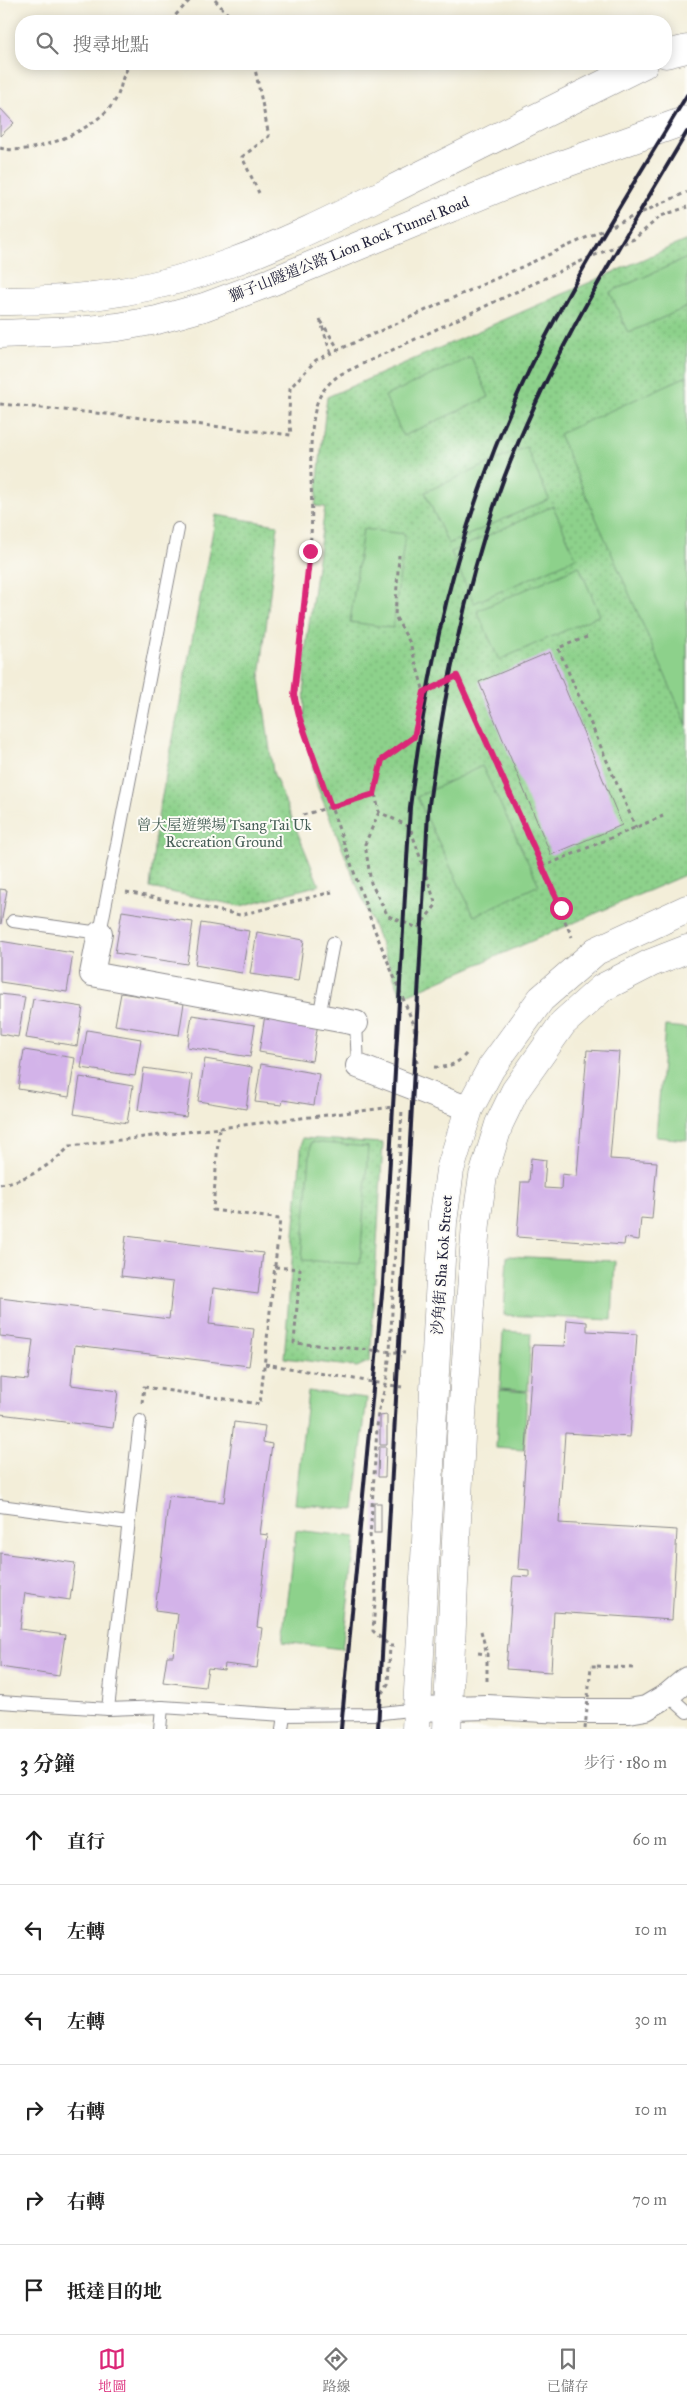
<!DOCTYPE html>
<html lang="zh-TW">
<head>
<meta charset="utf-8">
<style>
  body { margin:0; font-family:"IM FELL Great Primer","Noto Serif TC",serif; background:#f2f2f2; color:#222 }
  .stop { position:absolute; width:15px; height:15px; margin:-11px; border:4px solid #db2777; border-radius:50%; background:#fff }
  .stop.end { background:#db2777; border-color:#fff; box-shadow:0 1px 5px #0008 }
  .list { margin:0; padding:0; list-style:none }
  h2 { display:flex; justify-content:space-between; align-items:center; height:65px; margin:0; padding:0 20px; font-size:21px }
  h2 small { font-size:16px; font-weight:400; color:#767676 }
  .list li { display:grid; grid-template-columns:32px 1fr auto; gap:15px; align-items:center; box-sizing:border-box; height:90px; padding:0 20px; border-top:1px solid #e0e0e0 }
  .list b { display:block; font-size:19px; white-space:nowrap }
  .list em { font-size:16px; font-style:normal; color:#767676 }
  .icon { flex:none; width:28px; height:28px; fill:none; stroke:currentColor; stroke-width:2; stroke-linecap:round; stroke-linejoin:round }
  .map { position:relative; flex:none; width:687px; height:1729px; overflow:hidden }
  .search { position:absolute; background:#fff; box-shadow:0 2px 12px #0003; left:15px; right:15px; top:15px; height:55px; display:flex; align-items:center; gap:12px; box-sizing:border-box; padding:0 18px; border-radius:20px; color:#767676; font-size:19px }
  .sheet { height:605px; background:#fff }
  nav { display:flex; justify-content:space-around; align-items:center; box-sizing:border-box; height:70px; border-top:1px solid #e0e0e0; background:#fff; font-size:14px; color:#767676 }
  nav a { display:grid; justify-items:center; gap:2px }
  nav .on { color:#db2777 }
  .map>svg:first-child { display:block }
</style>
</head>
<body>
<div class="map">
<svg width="687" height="1729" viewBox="0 0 687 1729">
  <defs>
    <pattern id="park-dots" width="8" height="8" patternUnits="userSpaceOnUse" patternTransform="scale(1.25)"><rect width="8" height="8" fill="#8dd18b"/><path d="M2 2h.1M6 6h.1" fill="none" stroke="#79b379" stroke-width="1.8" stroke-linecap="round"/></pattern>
  </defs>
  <rect width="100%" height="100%" fill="#fdfcf7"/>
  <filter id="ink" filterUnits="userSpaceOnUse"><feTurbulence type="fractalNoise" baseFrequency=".02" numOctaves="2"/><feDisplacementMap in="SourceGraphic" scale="10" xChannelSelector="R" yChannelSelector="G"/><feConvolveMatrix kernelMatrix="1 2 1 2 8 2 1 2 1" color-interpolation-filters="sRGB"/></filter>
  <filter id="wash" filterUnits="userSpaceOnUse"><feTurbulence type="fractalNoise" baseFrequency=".0096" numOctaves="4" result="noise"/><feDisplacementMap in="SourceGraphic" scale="20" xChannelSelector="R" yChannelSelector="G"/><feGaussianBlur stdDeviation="1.12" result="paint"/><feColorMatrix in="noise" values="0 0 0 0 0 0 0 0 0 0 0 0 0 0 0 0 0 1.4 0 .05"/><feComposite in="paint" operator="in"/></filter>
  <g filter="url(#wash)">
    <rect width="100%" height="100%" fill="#f3eed9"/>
    <g fill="url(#park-dots)" stroke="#587a63">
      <path d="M687,240V874L402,997L317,786L305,734L304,661L325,507L315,506L327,397Z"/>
      <path d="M216,515L278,525L260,678L273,772L319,885L241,906L150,888L156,827Z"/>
      <path d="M302,1138L383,1143L370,1361L357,1367L284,1358Z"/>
    </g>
    <g fill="#8dd18b" stroke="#587a63">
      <path d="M687,258V307L628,333L610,292Z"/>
      <path d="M471,357L489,397L403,436L385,396Z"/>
      <path d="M687,376V725L559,434Z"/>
      <path d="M526,447L549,499L448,544L425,492Z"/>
      <path d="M553,506L576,558L474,603L451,552Z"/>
      <path d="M363,529L405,534L393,628L350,622Z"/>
      <path d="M579,566L600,615L499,660L477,611Z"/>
      <path d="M482,766L539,885L474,916L417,797Z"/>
      <path d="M665,1026L687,1028V1140L656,1137Z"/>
      <path d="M311,1142L368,1147L360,1264L302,1260Z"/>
      <path d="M507,1256L615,1261L612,1320L504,1315Z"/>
      <path d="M503,1331L531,1333L528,1391L500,1389Z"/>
      <path d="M499,1390L527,1392L524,1450L496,1448Z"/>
      <path d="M308,1391L367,1398L354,1510L295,1504Z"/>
      <path d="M296,1530L356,1537L342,1649L283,1642Z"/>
    </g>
    <g id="blocks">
      <g fill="#d3b3e9">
        <path d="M0,108L14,123L0,136Z"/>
        <path d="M550,652L622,825L551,855L479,682Z"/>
        <path d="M0,889L7,890L1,924H0Z"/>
        <path d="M122,911L193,922L187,964L115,953Z"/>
        <path d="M201,923L249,931L242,973L195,965Z"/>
        <path d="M257,932L304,940L298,981L250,974Z"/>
        <path d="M0,941L73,953L67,992L0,982Z"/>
        <path d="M121,993L184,1003L179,1035L115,1025Z"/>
        <path d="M0,994L25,997L18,1037L0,1034Z"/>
        <path d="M33,999L83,1007L77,1046L26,1038Z"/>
        <path d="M192,1015L255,1025L250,1057L187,1047Z"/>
        <path d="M265,1015L318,1023L312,1061L259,1052Z"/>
        <path d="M87,1030L141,1039L135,1076L81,1068Z"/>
        <path d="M24,1050L75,1058L69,1097L18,1089Z"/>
        <path d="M587,1050L619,1052L610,1159L657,1162L652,1219L641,1218L639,1240L625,1238L624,1245L517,1237L521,1182H529L531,1158L546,1160L544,1188L561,1189L562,1174L577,1176Z"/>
        <path d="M205,1059L252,1067L246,1109L198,1101Z"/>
        <path d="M261,1064L319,1074L314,1105L283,1100L282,1105L255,1102Z"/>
        <path d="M144,1068L192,1075L186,1117L138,1110Z"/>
        <path d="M80,1077L133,1086L127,1123L74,1114Z"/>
        <path d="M126,1236L263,1253L258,1294L213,1288L209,1324L254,1329L249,1366L75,1345L71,1385L118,1391L113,1428L0,1414V1377L28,1380L33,1340L0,1336V1298L169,1319L173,1282L121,1276Z"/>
        <path d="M567,1320L587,1322V1331L637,1334L630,1437L565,1433L559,1523L677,1530L672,1620L554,1612L551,1672L506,1669L513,1576L529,1577V1570L518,1569L533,1345L565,1346Z"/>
        <path d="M387,1415V1445H380V1416Z"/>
        <path d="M234,1422L265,1426L263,1442L272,1444L260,1534L268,1535L257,1627L262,1628L257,1668L225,1664L224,1670L208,1668L205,1687L163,1682L167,1656H173L178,1614L155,1611L169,1496L224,1502Z"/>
        <path d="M379,1447H386L385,1477H378Z"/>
        <rect x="374" y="1503" width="7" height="30"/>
        <path d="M0,1553L75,1563L70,1600L25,1593L20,1629L65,1635L59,1676L0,1667Z"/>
      </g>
    </g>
  </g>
  <g filter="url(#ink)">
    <use href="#blocks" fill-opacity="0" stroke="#8a888a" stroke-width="1"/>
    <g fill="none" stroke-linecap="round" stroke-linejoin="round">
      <defs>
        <g id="lane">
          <path d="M13,921L100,933L178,529"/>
          <path d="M319,1017L333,943"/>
          <path d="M356,1023L358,1066"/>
          <path d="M0,1506L128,1523"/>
          <path d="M668,1695L687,1712"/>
          <path d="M0,1702L108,1709L162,1707L284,1715L374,1714L417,1709"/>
          <path d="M108,1709L140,1421"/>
          <path d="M160,1729L162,1707"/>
          <path d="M282,1729L284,1715"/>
        </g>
        <g id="street">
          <path d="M100,933L92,974L356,1023"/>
          <path d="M358,1066L469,1109"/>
          <path d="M417,1709L487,1707L563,1711H629L646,1708L668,1695L687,1679"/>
        </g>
        <g id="secondary">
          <path d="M416,1729L443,1222L450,1170L469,1109L491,1068L541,999L596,951L687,909"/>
          <path d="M447,1729L462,1415L476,1223L483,1176L499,1124L515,1091L563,1023L602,988L651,963L687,949"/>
        </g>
        <g id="primary">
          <path d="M666,54L687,49"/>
          <path d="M0,301C77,302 157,290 230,263C296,239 358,206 421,175C495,138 570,101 644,64"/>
          <path d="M0,334L77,331L118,327L157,320L204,307L271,282L513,182L687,120"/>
        </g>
      </defs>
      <use href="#lane" stroke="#8a888a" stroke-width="14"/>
      <use href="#street" stroke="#8a888a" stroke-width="26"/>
      <use href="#secondary" stroke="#8a888a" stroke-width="29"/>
      <use href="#primary" stroke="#8a888a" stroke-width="29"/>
      <g stroke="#8a888a" stroke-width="3" stroke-dasharray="4 4" stroke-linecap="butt">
        <path d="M215,0L234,21"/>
        <path d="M170,21L190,0"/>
        <path d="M254,64L269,136L242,157L259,193"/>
        <path d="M0,148C33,157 99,129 116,99C123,86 120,76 131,64"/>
        <path d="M320,319L331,354"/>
        <path d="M321,321L339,350"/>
        <path d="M0,404L106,414L291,435L289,415L290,388L316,360L687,192"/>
        <path d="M587,637L558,648L636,828"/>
        <path d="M424,692L457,676L572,937"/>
        <path d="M379,812L365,844L371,883L388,916L418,928L436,905L410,827L379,812L375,793L382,760L414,737L424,692L410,643L395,616L399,555"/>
        <path d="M303,815L374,794"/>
        <path d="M542,867L663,816"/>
        <path d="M126,892L240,915L332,892"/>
        <path d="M417,1063L414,1025L373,926L300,719C291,686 299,662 303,629C307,598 309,566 311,535C314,493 306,447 316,406C320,392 329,382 341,374L588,258L634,239L661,216L687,207"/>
        <path d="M434,1067C448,1068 457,1064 466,1054"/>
        <path d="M0,1184C28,1180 50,1166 70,1146L393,1107"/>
        <path d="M275,1267L300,1269L294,1343L405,1353"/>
        <path d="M265,1364L402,1387"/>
        <path d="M142,1403L144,1387L260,1404L280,1219L213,1210L219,1128"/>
        <path d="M481,1631L487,1654"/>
        <path d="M394,1646H390L373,1631L376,1589L370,1538L378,1413L386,1384L390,1352L402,1109"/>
        <path d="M478,1653L487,1654V1684"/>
        <path d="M597,1666L634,1668"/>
        <path d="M382,1693L388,1684L390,1646"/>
      </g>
      <use href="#lane" stroke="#fff" stroke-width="12"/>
      <use href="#street" stroke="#fff" stroke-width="24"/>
      <use href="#secondary" stroke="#fff" stroke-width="28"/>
      <use href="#primary" stroke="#fff" stroke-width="28"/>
      <g stroke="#22223b" stroke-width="4">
        <path d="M341,1729L383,1283L410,807C425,687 446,578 489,464C537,333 616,214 687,95"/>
        <path d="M378,1729L428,812C443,698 464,586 504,478C550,356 621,244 687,132"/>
      </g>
      <path stroke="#8a888a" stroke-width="3" stroke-dasharray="4 4" stroke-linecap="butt" d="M585,1729L591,1666H597"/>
    </g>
  </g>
  <g fill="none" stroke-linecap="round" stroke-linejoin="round" filter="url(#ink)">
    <path stroke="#db2777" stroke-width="6" d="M310,551L294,695L300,719L331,807L374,794L382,760L414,737L424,692L457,676L561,908"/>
  </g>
  <g text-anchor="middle" stroke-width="4" stroke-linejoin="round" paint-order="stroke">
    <g font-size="15" fill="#22223b" stroke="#fdfcf7">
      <text transform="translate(349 249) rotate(-22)" y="5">獅子山隧道公路 Lion Rock Tunnel Road</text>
      <text transform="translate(442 1265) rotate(-86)" y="5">沙角街 Sha Kok Street</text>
    </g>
    <g font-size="15" fill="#475f57" stroke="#fdfcf7">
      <text x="224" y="830">曾大屋遊樂場 Tsang Tai Uk<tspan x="224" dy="17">Recreation Ground</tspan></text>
    </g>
  </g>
</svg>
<div class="stop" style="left:561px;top:908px"></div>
<div class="stop end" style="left:310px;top:551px"></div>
<div class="search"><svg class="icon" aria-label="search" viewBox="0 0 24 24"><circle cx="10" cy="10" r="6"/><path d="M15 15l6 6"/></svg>搜尋地點</div>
</div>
<section class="sheet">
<h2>3 分鐘<small>步行 · 180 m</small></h2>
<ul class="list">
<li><svg class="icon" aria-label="ahead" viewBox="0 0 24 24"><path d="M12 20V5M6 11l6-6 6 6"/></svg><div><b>直行</b></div><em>60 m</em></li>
<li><svg class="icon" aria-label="left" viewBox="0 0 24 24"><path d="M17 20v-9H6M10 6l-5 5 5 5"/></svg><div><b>左轉</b></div><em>10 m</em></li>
<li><svg class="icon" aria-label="left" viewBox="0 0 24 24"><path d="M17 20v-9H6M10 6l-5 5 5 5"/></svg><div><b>左轉</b></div><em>30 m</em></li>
<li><svg class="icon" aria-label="right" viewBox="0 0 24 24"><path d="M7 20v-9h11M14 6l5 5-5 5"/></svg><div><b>右轉</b></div><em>10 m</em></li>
<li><svg class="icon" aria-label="right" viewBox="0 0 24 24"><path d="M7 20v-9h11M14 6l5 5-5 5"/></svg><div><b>右轉</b></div><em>70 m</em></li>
<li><svg class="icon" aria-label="arrive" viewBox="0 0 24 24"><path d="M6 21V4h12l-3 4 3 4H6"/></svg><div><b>抵達目的地</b></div></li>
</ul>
</section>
<nav>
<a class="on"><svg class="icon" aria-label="map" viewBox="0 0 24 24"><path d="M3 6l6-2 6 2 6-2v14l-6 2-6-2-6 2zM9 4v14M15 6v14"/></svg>地圖</a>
<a><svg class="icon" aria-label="directions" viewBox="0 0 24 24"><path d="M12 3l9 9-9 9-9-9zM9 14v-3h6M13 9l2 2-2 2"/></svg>路線</a>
<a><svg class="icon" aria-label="saved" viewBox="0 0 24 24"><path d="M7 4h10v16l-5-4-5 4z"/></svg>已儲存</a>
</nav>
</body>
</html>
